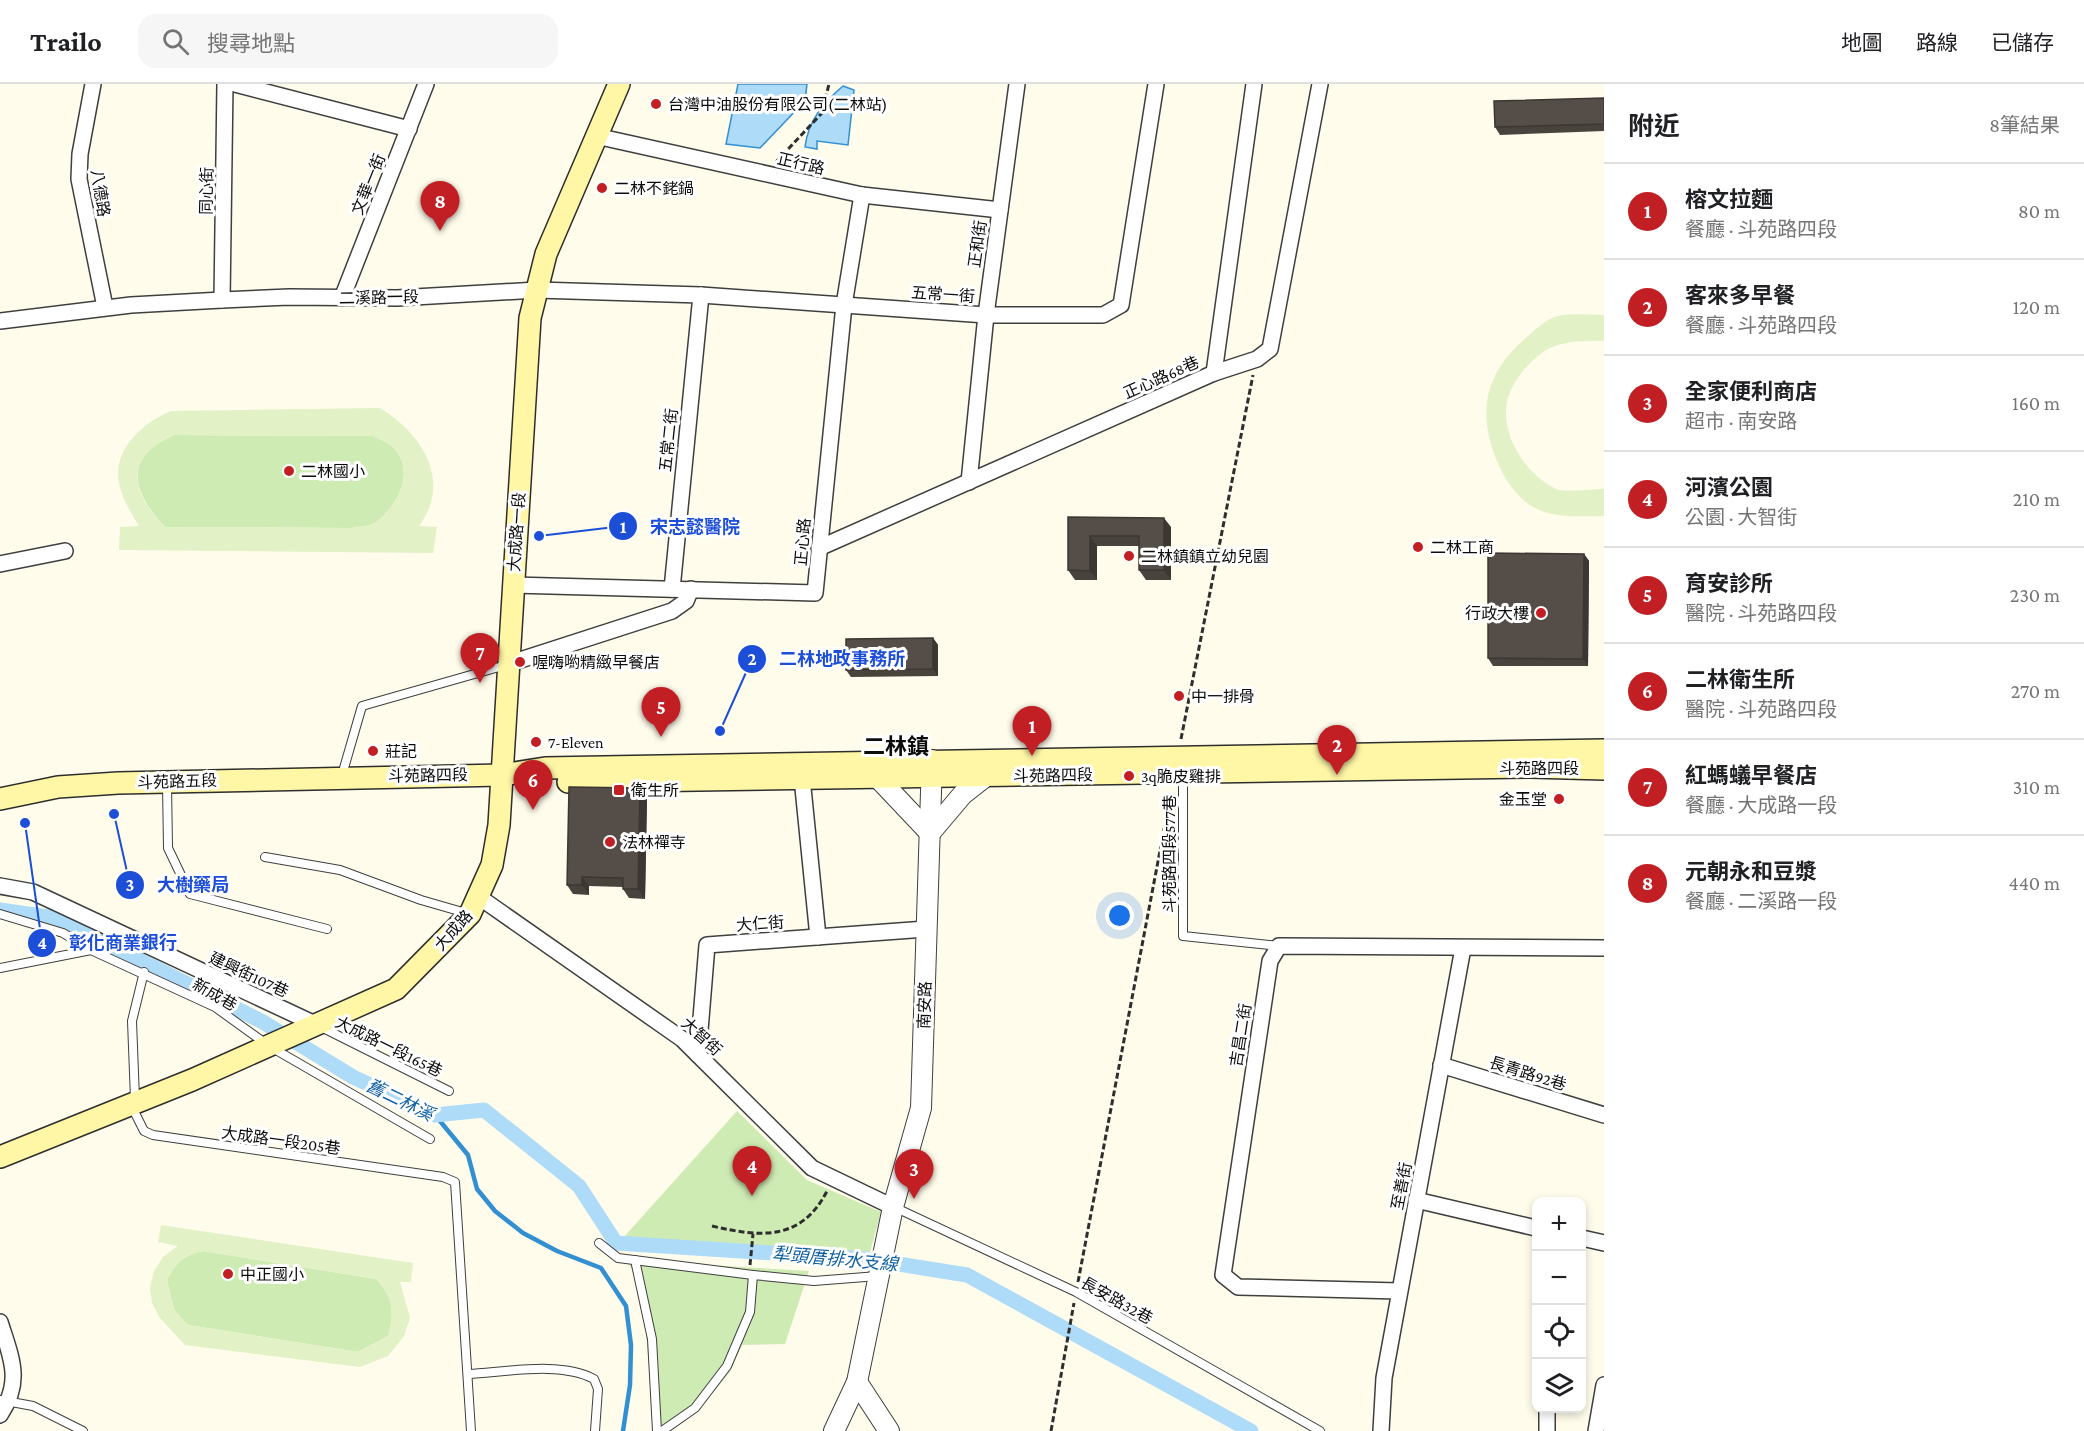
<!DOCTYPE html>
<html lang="zh-TW">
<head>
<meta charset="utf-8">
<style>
  body { margin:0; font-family:"Crimson Pro","Noto Sans TC",serif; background:#f6f6f6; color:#202124 }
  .controls { position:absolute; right:18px; bottom:18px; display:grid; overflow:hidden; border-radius:12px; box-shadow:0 3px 9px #0003 }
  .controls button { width:54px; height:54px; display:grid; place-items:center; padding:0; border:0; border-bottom:2px solid #e0e0e0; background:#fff; color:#202124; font:30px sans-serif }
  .you { position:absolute; left:1120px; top:832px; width:21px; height:21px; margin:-15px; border:4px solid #fff; border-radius:50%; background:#1a73e8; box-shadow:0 0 0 9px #1a73e833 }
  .badge { display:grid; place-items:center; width:39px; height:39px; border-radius:50%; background:#c11f24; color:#fff; font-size:20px; font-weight:700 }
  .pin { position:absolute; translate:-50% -50px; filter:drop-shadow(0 2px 3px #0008) }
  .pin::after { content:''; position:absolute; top:32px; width:21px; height:18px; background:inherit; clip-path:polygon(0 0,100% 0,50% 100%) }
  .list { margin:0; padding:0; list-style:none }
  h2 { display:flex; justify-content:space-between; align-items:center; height:78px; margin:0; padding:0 24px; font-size:26px }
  h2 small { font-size:20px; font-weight:400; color:#757577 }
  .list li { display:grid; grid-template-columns:39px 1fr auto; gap:18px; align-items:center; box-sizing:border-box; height:96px; padding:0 24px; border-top:2px solid #e0e0e0 }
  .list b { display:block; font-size:22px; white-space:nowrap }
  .list p { margin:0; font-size:20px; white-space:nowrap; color:#757577 }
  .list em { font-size:20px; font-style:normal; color:#757577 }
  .icon { flex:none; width:33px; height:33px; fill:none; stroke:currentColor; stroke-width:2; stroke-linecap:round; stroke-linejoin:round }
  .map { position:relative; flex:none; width:1604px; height:1347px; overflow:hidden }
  header { display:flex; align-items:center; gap:36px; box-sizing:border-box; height:84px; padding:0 30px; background:#fff; border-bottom:2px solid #e0e0e0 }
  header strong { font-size:28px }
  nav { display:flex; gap:33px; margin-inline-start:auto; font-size:21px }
  .search { width:420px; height:54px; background:#f6f6f6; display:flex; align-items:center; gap:15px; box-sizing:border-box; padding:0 21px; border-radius:18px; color:#757577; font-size:22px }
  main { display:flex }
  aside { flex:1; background:#fff }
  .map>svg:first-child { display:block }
</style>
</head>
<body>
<header>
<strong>Trailo</strong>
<div class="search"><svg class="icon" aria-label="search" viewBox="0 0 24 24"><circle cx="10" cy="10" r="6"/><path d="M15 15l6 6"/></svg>搜尋地點</div>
<nav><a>地圖</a><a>路線</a><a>已儲存</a></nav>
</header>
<main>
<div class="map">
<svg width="1604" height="1347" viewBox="0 0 1604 1347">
  <rect width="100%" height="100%" fill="#fffceb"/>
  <g fill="#cfebb4">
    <path d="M174,351L373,352C379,355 388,358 393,363C417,387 397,423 375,439C369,442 359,443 352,444L165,443C132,408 122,374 174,351Z"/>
    <path d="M737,1027L807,1096L881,1128L870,1168L623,1154Z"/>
    <path d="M203,1167L376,1195C393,1213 395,1229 388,1252L358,1268L188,1241L174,1226L167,1196C176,1178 184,1171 203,1167Z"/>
    <path d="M627,1176L809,1187L785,1260L742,1261L730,1288L703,1321L670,1347H655L642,1205Z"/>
  </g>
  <g fill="#e2f1c6" fill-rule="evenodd">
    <path d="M1604,231V257C1585,257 1568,256 1550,264C1530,274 1507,302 1506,325C1504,356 1527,390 1554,404C1562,409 1593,405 1604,405V432C1580,432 1555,435 1533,423C1516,413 1504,394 1497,377C1476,326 1486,287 1528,252C1536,245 1548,234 1558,232C1572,229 1590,231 1604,231Z"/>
    <path d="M380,324C421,349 453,396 419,442L437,443L433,469L119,466L120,443L139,442C131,429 122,414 119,399C112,365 144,338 171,327ZM174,351L372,352C379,355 388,358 393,363C417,387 397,423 375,439C369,442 359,443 352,444L165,443C131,409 123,374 174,351Z"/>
    <path d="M161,1141L413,1179L411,1198H400L410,1234L404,1252L388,1272L360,1283L185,1261L160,1234L152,1219L150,1204L154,1187L163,1173L178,1162L158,1158ZM203,1167L376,1195C393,1213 395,1230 388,1252L358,1268L188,1241L174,1226L167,1196C176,1178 184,1171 203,1167Z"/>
  </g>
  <g fill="#aedbf8" stroke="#328fd2" stroke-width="1.5">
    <path d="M738,0H807L805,17L760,64L726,60Z"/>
    <path d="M843,2L854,6L848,61L817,57V65L805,63C808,37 823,19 843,2Z"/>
  </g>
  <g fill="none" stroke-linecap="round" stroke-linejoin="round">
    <path stroke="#328fd2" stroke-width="4.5" d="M435,1031L468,1071L477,1105L495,1127L523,1149L557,1167L601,1184L626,1222L631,1261L630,1301L623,1347"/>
    <path stroke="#aedbf8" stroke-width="15" d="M0,826L56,834L263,938L353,993L435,1031L484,1026L579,1102L616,1159L867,1175L967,1191L1251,1347"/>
    <defs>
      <g id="service">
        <path d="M1183,689V852L1279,862"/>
        <path d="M342,691L362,622L506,581"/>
        <path d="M167,700L168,764L190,810L327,845"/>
        <path d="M265,773L340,786L421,816L466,829"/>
        <path d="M0,830L63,849L91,866L215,923L269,962L430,1055"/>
        <path d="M0,884L91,866"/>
        <path d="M321,943L449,1007"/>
        <path d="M135,1015L132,937L144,888"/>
        <path d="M132,1023L144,1047L153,1051L443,1093L455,1098L471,1347"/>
        <path d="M894,1123L1076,1208L1320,1347"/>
        <path d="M599,1159L618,1174L753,1191"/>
        <path d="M635,1176L652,1255L657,1347"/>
        <path d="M469,1290C505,1288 562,1277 594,1295L598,1305L595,1347"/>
        <path d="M0,1316L33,1322L83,1347"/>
        <path d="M662,1347L695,1324L727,1282L750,1228L753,1191L814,1197L878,1192"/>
      </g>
      <g id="minor">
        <path d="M93,0L80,70L79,95L105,223"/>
        <path d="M235,0L409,45"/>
        <path d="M596,52L862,111L1000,126"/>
        <path d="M342,214L426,0"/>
        <path d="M222,216L225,0"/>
        <path d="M0,237L131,221L222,216L289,213L397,214L537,206L701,211L986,231H1103L1121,221L1156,0"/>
        <path d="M1214,289L1254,0"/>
        <path d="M969,398L986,231L1017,0"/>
        <path d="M819,464L1214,289L1257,275L1270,265L1320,0"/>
        <path d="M0,480L65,467"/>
        <path d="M513,501L815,509L844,221L862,111"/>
        <path d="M672,505L701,211"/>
        <path d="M508,580L672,527L686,517L691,505"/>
        <path d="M802,694L818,853"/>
        <path d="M0,802L33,808L317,941"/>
        <path d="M479,813L682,955L812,1084L893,1123"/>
        <path d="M698,971L707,861L926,845"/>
        <path d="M1441,981L1604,1031"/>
        <path d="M1416,1116L1536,1144"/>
        <path d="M1582,1154L1604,1159"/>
        <path d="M1399,1207L1238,1203L1223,1191L1270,877L1279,862L1604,864"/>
        <path d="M0,1238C11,1273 23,1297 0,1331"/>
        <path d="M1547,1324V1347"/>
        <path d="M1381,1347L1384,1294L1463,864"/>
        <path d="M1596,1347L1604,1301"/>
      </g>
      <g id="tertiary">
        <path d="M877,693L930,749L963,710L986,692"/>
        <path d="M857,1298L889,1347"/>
        <path d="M834,1347L857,1298L893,1123L921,1024L932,676"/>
      </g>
      <g id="secondary">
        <path d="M568,698L1530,683L1604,685"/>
        <path d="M0,715L58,703L118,699L502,691L545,684L1604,666"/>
        <path d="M0,1073L192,996L396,905L470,830L492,781L499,741L530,234L546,170L619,0"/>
      </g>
    </defs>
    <use href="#service" stroke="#3f3f3f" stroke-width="10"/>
    <use href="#minor" stroke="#3f3f3f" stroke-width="18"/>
    <use href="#tertiary" stroke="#3f3f3f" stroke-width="22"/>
    <use href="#secondary" stroke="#2e2e2e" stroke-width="24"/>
    <g stroke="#2e2e2e" stroke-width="3" stroke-dasharray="6 3" stroke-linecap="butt">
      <path d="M776,78L822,29L829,0"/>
      <path d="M1181,655L1253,291"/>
      <path d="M712,1142C759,1153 801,1158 827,1107"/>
      <path d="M750,1181L753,1150"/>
      <path d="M1078,1198L1171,709"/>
      <path d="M1051,1347L1074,1219"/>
    </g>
    <use href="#service" stroke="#fff" stroke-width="8"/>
    <use href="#minor" stroke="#fff" stroke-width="15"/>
    <use href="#tertiary" stroke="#fff" stroke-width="20"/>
    <use href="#secondary" stroke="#fff7a6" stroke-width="21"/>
  </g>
  <g fill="#49433e">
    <path d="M1604,14V47L1500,51L1495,43Z"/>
    <path d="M1068,433L1171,443V496H1146L1139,486V462H1097V496H1075L1068,486Z"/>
    <path d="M1584,470L1589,477L1588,582H1493L1488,574Z"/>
    <path d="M933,554L938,561V592L851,593L846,586Z"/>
    <path d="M640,704L647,714L645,815L629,814L623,805V803L589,802V811L573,810L567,801Z"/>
  </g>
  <g fill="#3c3732">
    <path d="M1164,434L1171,443V496L1164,486Z"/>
    <path d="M1090,452L1097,462V496L1090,487Z"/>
    <path d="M1584,470L1589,477L1588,582L1583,575Z"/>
    <path d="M933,554L938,561V592L933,585Z"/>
    <path d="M640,704L647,714L645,815L638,805Z"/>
    <path d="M582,793L589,802V811L582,801Z"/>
  </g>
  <g fill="#554e48" stroke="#3c3732" stroke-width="1.5">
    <path d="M1604,14V40L1495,43L1494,17Z"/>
    <path d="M1068,433L1164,434V486H1139V452H1090V487L1068,486Z"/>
    <path d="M1488,469L1584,470L1583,575L1488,574Z"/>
    <path d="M933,554V585L846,586V555Z"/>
    <path d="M569,703L640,704L638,805H623V794L582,793V801H567Z"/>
  </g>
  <g fill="#c11f24" stroke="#fff" stroke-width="2">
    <circle cx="656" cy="20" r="6"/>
    <circle cx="602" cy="104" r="6"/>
    <circle cx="289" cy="387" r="6"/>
    <circle cx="1418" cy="463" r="6"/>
    <circle cx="1129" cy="472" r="6"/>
    <circle cx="1541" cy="529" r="6"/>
    <circle cx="520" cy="578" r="6"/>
    <circle cx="1179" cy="612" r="6"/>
    <circle cx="536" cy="658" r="6"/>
    <circle cx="373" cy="667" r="6"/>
    <circle cx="1129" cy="692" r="6"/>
    <rect x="613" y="700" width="12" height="12" rx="3"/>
    <circle cx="1559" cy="715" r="6"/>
    <circle cx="610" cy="758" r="6"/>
    <circle cx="228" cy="1190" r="6"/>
  </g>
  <g text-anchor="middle" stroke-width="6" stroke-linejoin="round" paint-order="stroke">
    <g font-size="16" fill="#0c0c0c" stroke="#fff" text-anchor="start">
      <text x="668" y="26">台灣中油股份有限公司(二林站)</text>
      <text x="614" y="110">二林不銠鍋</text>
      <text x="301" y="393">二林國小</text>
      <text x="1430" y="469">二林工商</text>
      <text x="1141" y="478">二林鎮鎮立幼兒園</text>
      <text x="1529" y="535" text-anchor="end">行政大樓</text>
      <text x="532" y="584">喔嗨喲精緻早餐店</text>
      <text x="1191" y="618">中一排骨</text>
      <text x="548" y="664">7-Eleven</text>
      <text x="385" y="673">莊記</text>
      <text x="1141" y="698">3q脆皮雞排</text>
      <text x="631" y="712">衛生所</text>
      <text x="1547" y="721" text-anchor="end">金玉堂</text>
      <text x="622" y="764">法林禪寺</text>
      <text x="240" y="1196">中正國小</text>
    </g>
    <g font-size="16" fill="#0c0c0c" stroke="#fff">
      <text transform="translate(801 79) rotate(13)" y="6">正行路</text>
      <text transform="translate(368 100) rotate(-68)" y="6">文華一街</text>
      <text transform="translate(206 107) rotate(-89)" y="6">同心街</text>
      <text transform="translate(101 109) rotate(81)" y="6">八德路</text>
      <text transform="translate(977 160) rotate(-82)" y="6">正和街</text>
      <text transform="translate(943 210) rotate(4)" y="6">五常一街</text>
      <text transform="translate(379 213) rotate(-1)" y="6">二溪路一段</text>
      <text transform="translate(1161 293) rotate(-24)" y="6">正心路68巷</text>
      <text transform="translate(668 356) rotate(-84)" y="6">五常二街</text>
      <text transform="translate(516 448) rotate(-86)" y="6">大成路一段</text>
      <text transform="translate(802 458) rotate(-85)" y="6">正心路</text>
      <text x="1539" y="690">斗苑路四段</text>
      <text transform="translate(428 691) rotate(-1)" y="6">斗苑路四段</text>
      <text transform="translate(1053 691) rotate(-1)" y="6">斗苑路四段</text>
      <text transform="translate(177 697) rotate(-2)" y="6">斗苑路五段</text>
      <text transform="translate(1169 770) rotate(-90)" y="6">斗苑路四段577巷</text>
      <text transform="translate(760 839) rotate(-4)" y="6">大仁街</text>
      <text transform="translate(453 846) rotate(-48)" y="6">大成路</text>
      <text transform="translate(249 890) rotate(25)" y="6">建興街107巷</text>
      <text transform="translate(215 910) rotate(30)" y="6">新成巷</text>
      <text transform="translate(924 921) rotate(-88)" y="6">南安路</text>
      <text transform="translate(1240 951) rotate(-81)" y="6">吉昌二街</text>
      <text transform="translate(702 952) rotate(42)" y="6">大智街</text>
      <text transform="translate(389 962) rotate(26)" y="6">大成路一段165巷</text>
      <text transform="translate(1528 989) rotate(17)" y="6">長青路92巷</text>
      <text transform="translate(281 1056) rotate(8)" y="6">大成路一段205巷</text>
      <text transform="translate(1401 1102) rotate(-79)" y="6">至善街</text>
      <text transform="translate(1117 1216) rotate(29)" y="6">長安路32巷</text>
    </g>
    <g font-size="18" font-style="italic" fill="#1160a2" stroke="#fff">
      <text transform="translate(400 1016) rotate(26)" y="6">舊二林溪</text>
      <text transform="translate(835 1175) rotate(5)" y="6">犁頭厝排水支線</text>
    </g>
    <g font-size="22" font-weight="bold" fill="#0c0c0c" stroke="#fff">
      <text x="896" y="670">二林鎮</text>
    </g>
  </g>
  <path fill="none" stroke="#1d4ed8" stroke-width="2" d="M539 452L623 442M720 647L752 575M114 730L130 801M25 739L42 859"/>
  <g fill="#1d4ed8" stroke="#fff" stroke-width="2">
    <circle cx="539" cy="452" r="6"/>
    <circle cx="720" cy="647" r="6"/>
    <circle cx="114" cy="730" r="6"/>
    <circle cx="25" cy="739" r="6"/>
    <circle cx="623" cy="442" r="15"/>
    <circle cx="752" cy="575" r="15"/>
    <circle cx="130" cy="801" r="15"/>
    <circle cx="42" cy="859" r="15"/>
  </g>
  <g font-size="18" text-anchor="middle" font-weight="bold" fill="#fff">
    <text x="623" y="449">1</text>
    <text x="752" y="581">2</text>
    <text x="130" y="807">3</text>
    <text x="42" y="865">4</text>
  </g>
  <g font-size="18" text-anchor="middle" font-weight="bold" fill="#1d4ed8" stroke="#fff" stroke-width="6" stroke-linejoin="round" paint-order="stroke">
    <text x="695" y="449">宋志懿醫院</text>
    <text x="842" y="581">二林地政事務所</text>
    <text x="193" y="807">大樹藥局</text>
    <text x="123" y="865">彰化商業銀行</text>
  </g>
</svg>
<div class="controls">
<button>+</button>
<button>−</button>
<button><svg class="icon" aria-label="locate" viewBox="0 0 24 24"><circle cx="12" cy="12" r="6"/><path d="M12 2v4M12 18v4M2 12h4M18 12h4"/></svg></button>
<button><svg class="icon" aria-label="layers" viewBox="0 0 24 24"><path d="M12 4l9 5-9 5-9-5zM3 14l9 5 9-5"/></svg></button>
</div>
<div class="you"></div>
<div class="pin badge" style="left:1032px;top:672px">1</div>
<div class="pin badge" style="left:1337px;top:691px">2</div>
<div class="pin badge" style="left:914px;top:1115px">3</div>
<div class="pin badge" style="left:752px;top:1112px">4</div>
<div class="pin badge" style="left:661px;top:653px">5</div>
<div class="pin badge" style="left:533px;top:726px">6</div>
<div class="pin badge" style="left:480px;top:599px">7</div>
<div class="pin badge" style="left:440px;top:147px">8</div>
</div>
<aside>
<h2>附近<small>8筆結果</small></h2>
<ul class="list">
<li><span class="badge">1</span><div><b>榕文拉麵</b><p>餐廳 · 斗苑路四段</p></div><em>80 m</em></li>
<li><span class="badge">2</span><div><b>客來多早餐</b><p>餐廳 · 斗苑路四段</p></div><em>120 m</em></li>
<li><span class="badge">3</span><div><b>全家便利商店</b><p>超市 · 南安路</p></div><em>160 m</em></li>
<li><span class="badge">4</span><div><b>河濱公園</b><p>公園 · 大智街</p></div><em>210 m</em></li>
<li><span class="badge">5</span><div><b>育安診所</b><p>醫院 · 斗苑路四段</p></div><em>230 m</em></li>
<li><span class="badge">6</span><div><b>二林衛生所</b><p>醫院 · 斗苑路四段</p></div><em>270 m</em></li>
<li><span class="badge">7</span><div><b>紅螞蟻早餐店</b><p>餐廳 · 大成路一段</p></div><em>310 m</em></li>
<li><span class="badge">8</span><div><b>元朝永和豆漿</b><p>餐廳 · 二溪路一段</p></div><em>440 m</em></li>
</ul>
</aside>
</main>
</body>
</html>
